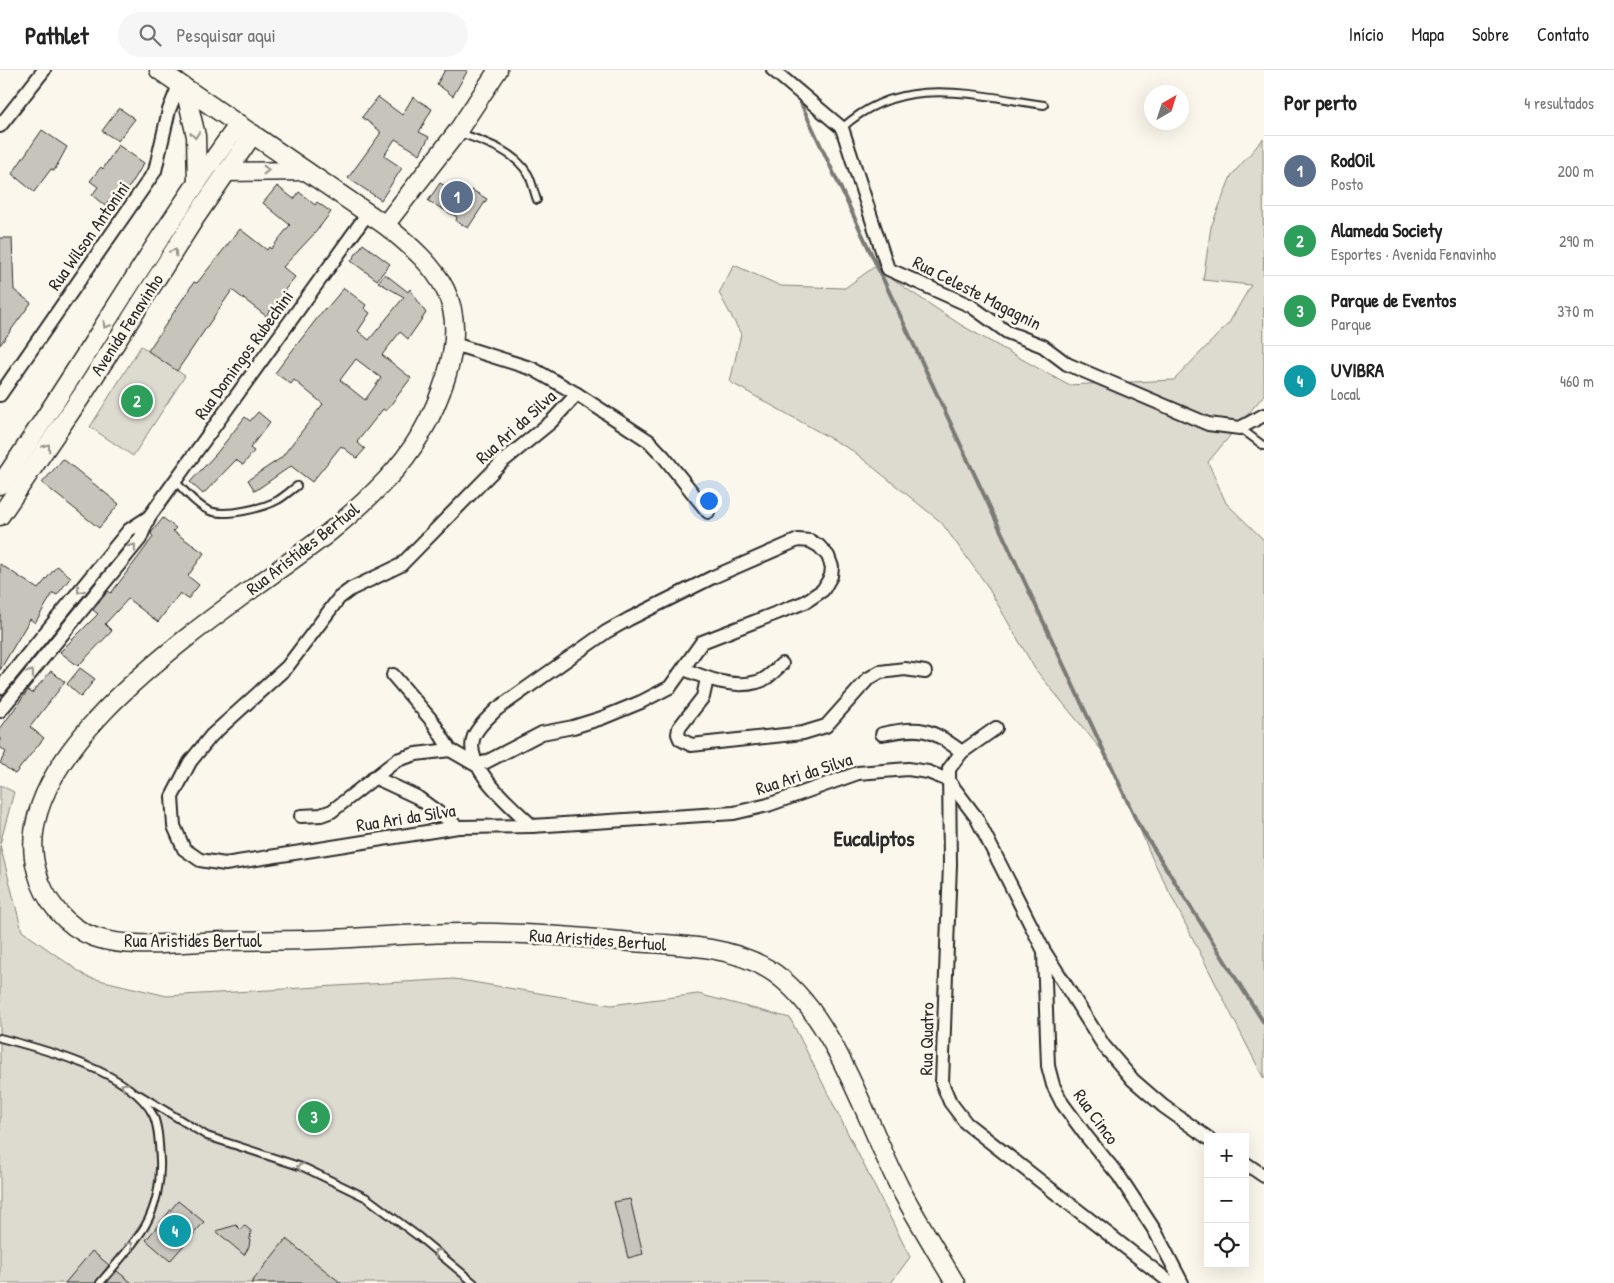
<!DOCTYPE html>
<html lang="pt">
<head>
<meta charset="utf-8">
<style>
  body { margin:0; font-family:"Patrick Hand",sans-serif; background:#f6f6f6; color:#222 }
  .controls { position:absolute; right:15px; bottom:15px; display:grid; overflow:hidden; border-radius:0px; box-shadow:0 5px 20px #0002 }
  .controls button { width:45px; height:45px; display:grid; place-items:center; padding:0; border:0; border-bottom:1px solid #e0e0e0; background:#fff; color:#222; font:25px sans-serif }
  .compass { position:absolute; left:1144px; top:15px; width:45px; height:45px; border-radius:50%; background:#fff; box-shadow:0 5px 20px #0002; rotate:39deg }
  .you { position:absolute; left:708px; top:430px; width:18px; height:18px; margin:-12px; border:4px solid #fff; border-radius:50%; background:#1a73e8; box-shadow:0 0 0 8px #1a73e833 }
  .badge { display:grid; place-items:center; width:32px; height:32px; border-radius:50%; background:#2563eb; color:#fff; font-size:16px; font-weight:700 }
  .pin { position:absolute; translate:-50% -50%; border:2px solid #fff; box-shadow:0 1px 5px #0006 }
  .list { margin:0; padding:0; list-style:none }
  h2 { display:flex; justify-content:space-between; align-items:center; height:65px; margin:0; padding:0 20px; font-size:21px }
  h2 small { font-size:16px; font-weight:400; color:#767676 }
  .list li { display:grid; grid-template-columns:32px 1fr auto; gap:15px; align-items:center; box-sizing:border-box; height:70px; padding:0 20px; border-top:1px solid #e0e0e0 }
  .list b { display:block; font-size:19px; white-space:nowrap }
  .list p { margin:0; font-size:16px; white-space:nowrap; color:#767676 }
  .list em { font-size:16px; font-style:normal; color:#767676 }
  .icon { flex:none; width:28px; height:28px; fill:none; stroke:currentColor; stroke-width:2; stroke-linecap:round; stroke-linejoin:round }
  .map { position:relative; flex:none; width:1264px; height:1213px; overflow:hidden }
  header { display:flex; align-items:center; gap:30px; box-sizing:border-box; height:70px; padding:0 25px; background:#fff; border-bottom:1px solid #e0e0e0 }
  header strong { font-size:24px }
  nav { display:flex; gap:28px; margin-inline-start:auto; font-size:18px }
  .search { width:350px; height:45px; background:#f6f6f6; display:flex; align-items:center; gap:12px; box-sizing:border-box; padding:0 18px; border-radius:28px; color:#767676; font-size:19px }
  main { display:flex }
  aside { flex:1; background:#fff }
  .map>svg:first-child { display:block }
</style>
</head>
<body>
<header>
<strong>Pathlet</strong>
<div class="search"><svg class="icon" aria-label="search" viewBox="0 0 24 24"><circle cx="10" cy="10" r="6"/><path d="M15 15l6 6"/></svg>Pesquisar aqui</div>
<nav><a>Início</a><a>Mapa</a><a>Sobre</a><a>Contato</a></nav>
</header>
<main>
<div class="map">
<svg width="1264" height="1213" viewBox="0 0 1264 1213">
  <rect width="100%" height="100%" fill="#fbf7ec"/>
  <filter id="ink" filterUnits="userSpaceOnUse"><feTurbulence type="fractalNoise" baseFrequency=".02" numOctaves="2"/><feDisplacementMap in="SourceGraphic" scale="10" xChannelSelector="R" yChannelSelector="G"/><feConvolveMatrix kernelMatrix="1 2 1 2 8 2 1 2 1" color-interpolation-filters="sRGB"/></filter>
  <g filter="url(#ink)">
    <g fill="#dddad0" stroke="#84827e">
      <path d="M1263,69L1264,325L1208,392L1226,433L1264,470V1009L1152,788L1112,693L1035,599L986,514L941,452L853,381L730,312L741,264L719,223L734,195L781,216L845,218L874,197L961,255L1068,315L1174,310L1229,253L1251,215L1203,210L1211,157L1231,106Z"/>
      <path d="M141,276L185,306L133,386L90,357Z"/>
      <path d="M0,715L14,722L0,774Z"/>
      <path d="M0,775L22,861L87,907L167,926L454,909L611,935L698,924L790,948L910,1187L891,1213H0Z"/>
    </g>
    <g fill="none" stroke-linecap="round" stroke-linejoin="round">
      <path stroke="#7b7a75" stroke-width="4" d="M798,27L1137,752L1264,953"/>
    </g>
    <g fill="#c7c4bc" stroke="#2b2b2b" fill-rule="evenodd">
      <path d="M445,0H468L453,26L437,14Z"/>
      <path d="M378,27L402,45L413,27L432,39L419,62L429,67L420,84L395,69L384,86L402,98L381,130L348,108L380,64V61L362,47Z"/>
      <path d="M119,38L135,49L118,71L102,61Z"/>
      <path d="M42,60L67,77L54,101L51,99L34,122L12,104Z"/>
      <path d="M118,75L144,93L132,113L117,132L111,128L105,136L92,125L98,117L90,111L101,97L103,99Z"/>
      <path d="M440,113L467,129L472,120L487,129L468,158L456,151L457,147L428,131Z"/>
      <path d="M277,116L294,129L299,122L315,135L317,132L331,142L315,163L283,197L295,207L283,222L291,228L278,245L271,240L266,246L232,220L177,301L148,281L194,212L197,213L240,159L267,180L269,177L271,179L290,155L263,133Z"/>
      <path d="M0,168H12L14,220L31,233L0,275Z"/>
      <path d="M363,174L390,194L377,210L351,191Z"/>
      <path d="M385,204L408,222L410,219L426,243L408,269L400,262L382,285L411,308L386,341L383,339L357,372L365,379L357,388L341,376L312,412L291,396L255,421L248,410L281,388L323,334L294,310L291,314L275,303L325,238L326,239L344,218L366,235L364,238L370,243L358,261L369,270L404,227L378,212ZM356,289L381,308L365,330L340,310Z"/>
      <path d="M258,342L270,352L250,378L254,381L243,395L236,390L203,424L190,412L216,384L245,347L250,351Z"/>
      <path d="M63,389L119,434L99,458L42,413Z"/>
      <path d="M163,448L176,458L173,461L204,483L188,506L199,515L188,529L180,523L158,552L128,529L105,554L112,561L78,596L60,582L98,544L93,540L108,521L111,523L140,485L153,467L151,463Z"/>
      <path d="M0,494L38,519L57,496L71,507L57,525L53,523L35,553L30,549L0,600Z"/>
      <path d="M80,598L95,609L81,627L67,614Z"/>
      <path d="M51,601L65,612L30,657L44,668L15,704L0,693L6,682L0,677V659L28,620L32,623Z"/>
      <path d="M630,1129L643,1184L628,1188L614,1132Z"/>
      <path d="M178,1131L204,1152L170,1191L146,1170Z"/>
      <path d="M236,1155L241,1160L244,1155L251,1161L249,1177L244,1185L216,1161Z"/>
      <path d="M286,1169L341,1213H251Z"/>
      <path d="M92,1181L109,1195L95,1213H65Z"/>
      <path d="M117,1201L132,1213H107Z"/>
    </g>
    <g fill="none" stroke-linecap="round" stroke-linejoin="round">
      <defs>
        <g id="lane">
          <path d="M842,58C901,3 973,25 1044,35"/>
          <path d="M457,62C482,71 514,80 528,104C532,111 534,122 537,130"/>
          <path d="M1240,358L1264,376"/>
          <path d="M175,411C185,421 197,436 210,441C226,447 264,438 278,430C285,426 291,420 297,416"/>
          <path d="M0,968C43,979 132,1002 153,1045C159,1057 159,1076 160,1090C161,1112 156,1137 145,1156C133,1176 115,1195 100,1213"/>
          <path d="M140,1025L207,1066L305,1098L367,1128L419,1167L474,1213"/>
        </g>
        <g id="street">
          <path d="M773,0L842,58L888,199L971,236L1007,262L1043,276L1067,294L1208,354L1240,358L1264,345"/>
          <path d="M0,56L44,0"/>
          <path d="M454,274L533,299L577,324L551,352L502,392L401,495L351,519L339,528L287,597L211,666L190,692L172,727L174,756L184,779L200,790L225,794L458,757L532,756L734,743L768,735L858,703L908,699L928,702L948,710L976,747L1044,881L1104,976L1133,1010L1163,1036L1208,1068"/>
          <path d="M577,324L649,371L664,387L708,442"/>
          <path d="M0,325L155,101L169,40L179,15"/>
          <path d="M684,599C705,608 733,619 757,612C767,610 774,601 782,594"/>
          <path d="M393,605L433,652L450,680L476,695L486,692L542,663L573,657L602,648L641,632L670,617L702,572L805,532L823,520L831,506L832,497L828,486L819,476L810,471L798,470L713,507L629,549L606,562L497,639C489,647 479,655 474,666C462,697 512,736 532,756"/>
          <path d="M707,609L703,627L679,658L678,664L680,669L691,675L803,663L826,656L868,609L880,602L905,599L925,602"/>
          <path d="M0,618L129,460L149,447"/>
          <path d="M0,641L140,469L149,447L368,143"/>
          <path d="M996,658L962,682L949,699L950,794L942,1013L950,1032L966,1053L1171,1213"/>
          <path d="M882,664C923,656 929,658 962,682"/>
          <path d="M374,707L417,727L458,757"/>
          <path d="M301,746L321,745L332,741L397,690L416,684L450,680"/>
          <path d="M1044,883L1048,996L1053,1015L1062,1033L1087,1067L1119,1106L1155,1161L1182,1213"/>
          <path d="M1245,1093L1264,1106"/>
        </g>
        <g id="secondary">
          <path d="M159,0L385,155C440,199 470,232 446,307C434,345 414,381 386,410C368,429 348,447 327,464C242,531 0,674 37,802C44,830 66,857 94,867C131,880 183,872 223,871C260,870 296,871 333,869C376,867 419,863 462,863C519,862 576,867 632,872C677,875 728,875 768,899C833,938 866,1052 900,1118C917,1150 937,1182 955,1213"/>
          <path d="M185,19L196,66L197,113"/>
          <path d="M226,102L306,101"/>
          <path d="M385,155L457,62L498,0"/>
          <path d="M0,415C82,296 153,170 239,54"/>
          <path d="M0,446L85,321L195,148L253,64"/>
        </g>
      </defs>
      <use href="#lane" stroke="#2b2b2b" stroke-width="10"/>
      <use href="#street" stroke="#2b2b2b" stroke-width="16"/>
      <use href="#secondary" stroke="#2b2b2b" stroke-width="21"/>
      <use href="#lane" stroke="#fbf7ec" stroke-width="6"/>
      <use href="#street" stroke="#fbf7ec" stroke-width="12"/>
      <use href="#secondary" stroke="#fbf7ec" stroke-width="18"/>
    </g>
    <defs><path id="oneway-chevron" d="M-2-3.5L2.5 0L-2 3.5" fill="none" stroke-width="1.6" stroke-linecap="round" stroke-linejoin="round" transform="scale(1.25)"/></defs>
    <g stroke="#93918c">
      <use href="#oneway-chevron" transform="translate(195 65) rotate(83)"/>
      <use href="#oneway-chevron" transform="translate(266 100)"/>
      <use href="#oneway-chevron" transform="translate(174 182) rotate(-57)"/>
      <use href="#oneway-chevron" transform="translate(106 255) rotate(122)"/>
      <use href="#oneway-chevron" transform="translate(47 377) rotate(-56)"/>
      <use href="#oneway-chevron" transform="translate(133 477) rotate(-51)"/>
      <use href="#oneway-chevron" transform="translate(80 520) rotate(129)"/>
      <use href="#oneway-chevron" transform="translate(31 603) rotate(-51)"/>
      <use href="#oneway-chevron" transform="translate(124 1016) rotate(-149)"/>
      <use href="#oneway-chevron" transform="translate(300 1097) rotate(-161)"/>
      <use href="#oneway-chevron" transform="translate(130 1175) rotate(-53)"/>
      <use href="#oneway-chevron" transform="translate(437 1182) rotate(-140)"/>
    </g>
  </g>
  <g text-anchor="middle" stroke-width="5" stroke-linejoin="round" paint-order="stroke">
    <g font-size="18" fill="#2b2b2b" stroke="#fbf7ec">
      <text transform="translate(89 166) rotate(-55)" y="6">Rua Wilson Antonini</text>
      <text transform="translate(977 223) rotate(27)" y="6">Rua Celeste Magagnin</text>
      <text transform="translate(127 255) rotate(-57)" y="6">Avenida Fenavinho</text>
      <text transform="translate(244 285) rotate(-54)" y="6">Rua Domingos Rubechini</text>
      <text transform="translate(516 357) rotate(-42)" y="6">Rua Ari da Silva</text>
      <text transform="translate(303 479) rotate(-38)" y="6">Rua Aristides Bertuol</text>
      <text transform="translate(804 704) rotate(-18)" y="6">Rua Ari da Silva</text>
      <text transform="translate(406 748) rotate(-9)" y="6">Rua Ari da Silva</text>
      <text transform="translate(598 870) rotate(4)" y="6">Rua Aristides Bertuol</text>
      <text x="193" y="877">Rua Aristides Bertuol</text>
      <text transform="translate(927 969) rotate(-89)" y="6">Rua Quatro</text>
      <text transform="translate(1096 1047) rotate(54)" y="6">Rua Cinco</text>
    </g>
    <g font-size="22" font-weight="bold" fill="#2b2b2b" stroke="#fbf7ec">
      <text x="874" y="776">Eucaliptos</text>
    </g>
  </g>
</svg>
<div class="controls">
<button>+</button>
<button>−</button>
<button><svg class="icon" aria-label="locate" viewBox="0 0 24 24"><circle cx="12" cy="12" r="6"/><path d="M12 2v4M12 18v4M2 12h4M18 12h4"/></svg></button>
</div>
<svg class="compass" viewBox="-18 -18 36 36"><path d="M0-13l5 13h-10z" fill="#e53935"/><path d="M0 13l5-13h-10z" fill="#767676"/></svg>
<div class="you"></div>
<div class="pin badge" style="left:457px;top:127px;background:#5c6f8a">1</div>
<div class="pin badge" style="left:137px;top:331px;background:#2e9e5b">2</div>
<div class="pin badge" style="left:314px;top:1047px;background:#2e9e5b">3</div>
<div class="pin badge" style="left:175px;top:1161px;background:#0f9aa8">4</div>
</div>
<aside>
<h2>Por perto<small>4 resultados</small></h2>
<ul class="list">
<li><span class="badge" style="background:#5c6f8a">1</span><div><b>RodOil</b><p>Posto</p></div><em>200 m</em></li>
<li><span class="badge" style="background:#2e9e5b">2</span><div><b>Alameda Society</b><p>Esportes · Avenida Fenavinho</p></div><em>290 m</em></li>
<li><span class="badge" style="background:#2e9e5b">3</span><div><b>Parque de Eventos</b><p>Parque</p></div><em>370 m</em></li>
<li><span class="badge" style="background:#0f9aa8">4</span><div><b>UVIBRA</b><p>Local</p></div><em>460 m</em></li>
</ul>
</aside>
</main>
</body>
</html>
